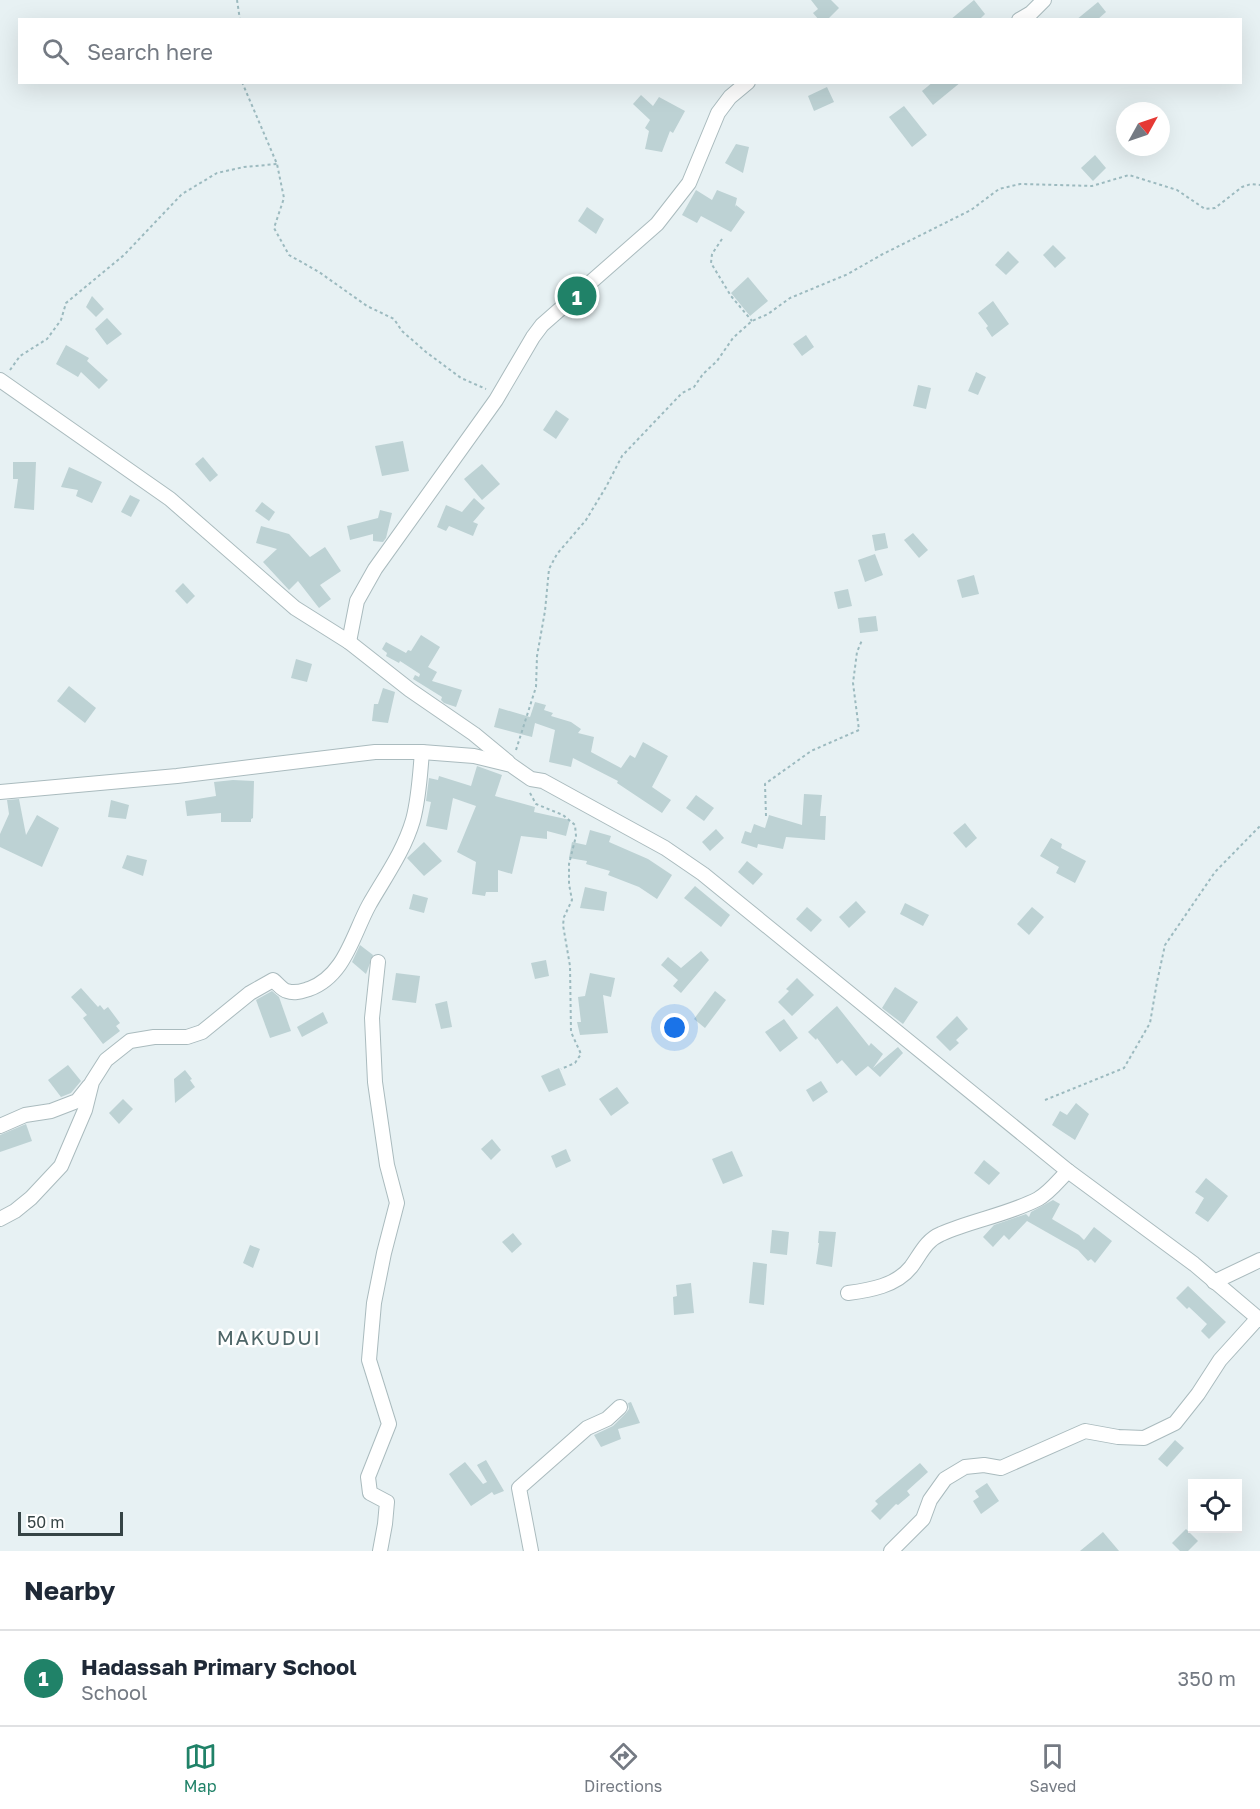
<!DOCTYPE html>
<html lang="en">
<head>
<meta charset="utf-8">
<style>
  body { margin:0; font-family:"Golos Text",sans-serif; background:#f6f6f7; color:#1f2937 }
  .controls { position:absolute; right:18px; bottom:18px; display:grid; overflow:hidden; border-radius:0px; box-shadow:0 6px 24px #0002 }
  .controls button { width:54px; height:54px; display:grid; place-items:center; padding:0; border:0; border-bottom:2px solid #e0e1e3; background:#fff; color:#1f2937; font:30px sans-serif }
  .compass { position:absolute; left:1116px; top:102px; width:54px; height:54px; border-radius:50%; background:#fff; box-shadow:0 6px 24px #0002; rotate:50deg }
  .scale { position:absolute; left:18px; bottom:15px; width:105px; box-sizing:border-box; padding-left:6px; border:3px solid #364445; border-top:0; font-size:16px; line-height:21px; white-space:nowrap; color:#364445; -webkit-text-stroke:4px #fff; paint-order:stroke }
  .you { position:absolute; left:675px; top:1028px; width:21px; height:21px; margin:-15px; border:4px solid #fff; border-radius:50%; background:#1a73e8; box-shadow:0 0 0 9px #1a73e833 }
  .badge { display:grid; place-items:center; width:39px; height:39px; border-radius:50%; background:#208268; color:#fff; font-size:20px; font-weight:700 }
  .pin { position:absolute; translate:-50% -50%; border:3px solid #fff; box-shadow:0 2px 6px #0006 }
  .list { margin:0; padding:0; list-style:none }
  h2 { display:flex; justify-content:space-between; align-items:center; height:78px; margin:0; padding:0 24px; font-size:26px }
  h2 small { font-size:20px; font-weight:400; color:#747a83 }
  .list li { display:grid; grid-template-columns:39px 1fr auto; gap:18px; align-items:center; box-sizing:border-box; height:96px; padding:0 24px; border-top:2px solid #e0e1e3 }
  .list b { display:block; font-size:22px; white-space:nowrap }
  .list p { margin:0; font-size:20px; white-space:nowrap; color:#747a83 }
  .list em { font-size:20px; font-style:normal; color:#747a83 }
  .icon { flex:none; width:33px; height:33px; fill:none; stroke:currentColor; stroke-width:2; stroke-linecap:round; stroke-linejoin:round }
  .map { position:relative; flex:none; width:1260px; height:1551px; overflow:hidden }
  .search { position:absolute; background:#fff; box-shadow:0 6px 24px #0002; left:18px; right:18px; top:18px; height:66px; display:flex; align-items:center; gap:15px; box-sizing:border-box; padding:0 21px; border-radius:0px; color:#747a83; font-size:22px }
  .sheet { height:174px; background:#fff }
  nav { display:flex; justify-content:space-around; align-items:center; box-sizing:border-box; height:84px; border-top:2px solid #e0e1e3; background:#fff; font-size:16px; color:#747a83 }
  nav a { display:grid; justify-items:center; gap:3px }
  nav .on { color:#208268 }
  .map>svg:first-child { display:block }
</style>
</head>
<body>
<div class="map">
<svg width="1260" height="1551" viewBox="0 0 1260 1551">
  <rect width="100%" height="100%" fill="#e7f1f3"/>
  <g fill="#bdd2d4">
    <path d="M811,0H831L839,8L827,20H819L813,13L818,9Z"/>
    <path d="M974,0L985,14L979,20H950Z"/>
    <path d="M1098,2L1106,12L1097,20H1076Z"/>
    <path d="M933,82H961L933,105L922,91Z"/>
    <path d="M827,87L834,102L814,111L808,96Z"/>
    <path d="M641,95L653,106L659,97L685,111L673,133L670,131L662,152L645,149L649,131L645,128L650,120L633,104Z"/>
    <path d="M904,106L927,135L912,147L889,117Z"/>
    <path d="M736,144L749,147L743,173L725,163Z"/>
    <path d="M1095,155L1106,168L1093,181L1081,168Z"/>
    <path d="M696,190L712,200L717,190L737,198L735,207L736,205L745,212L731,232L701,216L697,223L682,215Z"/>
    <path d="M587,207L604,219L596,234L578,221Z"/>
    <path d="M1053,245L1066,258L1055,268L1043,255Z"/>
    <path d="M1008,251L1019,262L1006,275L995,265Z"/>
    <path d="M748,277L768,301L750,316L731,293Z"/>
    <path d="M92,296L104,309L96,317L86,307Z"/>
    <path d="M993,301L1009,324L992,337L986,328L988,326L978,313Z"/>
    <path d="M107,318L122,334L107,345L95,329Z"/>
    <path d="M806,335L814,347L802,356L793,344Z"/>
    <path d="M66,345L89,358L87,361L108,380L99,389L81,372L78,377L56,364Z"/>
    <path d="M976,372L986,377L978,395L968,391Z"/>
    <path d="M918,385L931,388L926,409L913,406Z"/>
    <path d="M556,410L569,419L556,439L543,430Z"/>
    <path d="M403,441L409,471L382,476L375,446Z"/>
    <path d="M203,457L218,475L210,482L195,464Z"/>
    <path d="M13,462H36L34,510L14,508L18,479H13Z"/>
    <path d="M482,464L500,484L482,500L464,479Z"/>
    <path d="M69,467L102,482L92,503L76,496L78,490L61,487Z"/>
    <path d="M130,495L140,500L131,517L121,512Z"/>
    <path d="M474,498L485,508L473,522L478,524L473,536L449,526L446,531L437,527L446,505L462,512Z"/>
    <path d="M262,502L275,512L269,521L255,511Z"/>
    <path d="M380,510L392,513L386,538L383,542L373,541V534L350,540L347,526L378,518Z"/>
    <path d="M261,526L289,534L310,557L325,547L341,571L320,585L331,599L319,608L298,581L289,590L263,562L277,549L256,543Z"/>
    <path d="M885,533L888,548L875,551L872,535Z"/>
    <path d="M913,533L928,550L919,558L904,540Z"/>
    <path d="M875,554L883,575L865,582L858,560Z"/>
    <path d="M974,575L979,594L962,598L957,580Z"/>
    <path d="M183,583L195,596L187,604L175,591Z"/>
    <path d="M848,589L852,606L838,609L834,592Z"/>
    <path d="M876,616L878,631L860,633L858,618Z"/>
    <path d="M421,635L440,647L428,667L437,672L432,681L462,690L456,707L444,703L441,700L442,697L413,679L415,675L419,677L420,674L400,661L399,663L386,656L387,653L382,649L386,642L406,653L408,650L411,651Z"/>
    <path d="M296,659L312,664L307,682L291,678Z"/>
    <path d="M69,686L96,708L85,723L57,701Z"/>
    <path d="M383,688L395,692L388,723L372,721L374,704H378Z"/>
    <path d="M535,702L546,705L544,710L553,713L551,716L571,722L581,729L578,733L594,737L591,752L621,768L630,755L635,758L643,742L668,756L652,787L671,800L662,813L617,783L618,781L573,758L571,767L549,762L555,730L535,723L532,737L494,727L499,708L530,717Z"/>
    <path d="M477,766L502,775L495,796L535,807L534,812L570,820L566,836L547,831V839L521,836L512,874L498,870V892H486L485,896L472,894L476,862L457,852L476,806L453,798L447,830L426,826L431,802L426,801L429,778L438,780L439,776L471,786Z"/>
    <path d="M233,780L254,781L253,818L251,819V822H221V813L187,816L185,801L216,796L214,782Z"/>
    <path d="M804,794L822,795L820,816H826L825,840L786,837L783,849L758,844L757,848L741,843L745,831L751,833L754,824L765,828L769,815L802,825Z"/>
    <path d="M696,795L714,808L704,821L686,808Z"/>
    <path d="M19,799L26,835L37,815L59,828L42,867L0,847V834L9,814L7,800Z"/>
    <path d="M111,800L129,805L126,819L108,817Z"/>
    <path d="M965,823L977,838L966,848L953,833Z"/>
    <path d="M716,829L724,838L710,851L702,842Z"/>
    <path d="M590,830L611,836L609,842L648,859L672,875L657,899L639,887L608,875L610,871L586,864L587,861L569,858L572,842L586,845Z"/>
    <path d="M1051,838L1062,844L1061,848L1086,861L1075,883L1056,873L1059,867L1040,856Z"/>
    <path d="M424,842L442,861L424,876L407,858Z"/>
    <path d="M127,855L147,860L143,876L122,868Z"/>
    <path d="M747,861L763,874L753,885L738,872Z"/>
    <path d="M695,886L730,915L721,927L684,898Z"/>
    <path d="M585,887L607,892L604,911L580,908Z"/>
    <path d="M413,894L428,898L424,913L409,909Z"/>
    <path d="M856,901L866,912L849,928L839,917Z"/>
    <path d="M905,903L929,915L923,926L900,914Z"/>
    <path d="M807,907L822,920L811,932L796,919Z"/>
    <path d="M1032,907L1044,917L1029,935L1017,924Z"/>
    <path d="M360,945L373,955L366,974L352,962Z"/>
    <path d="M701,951L709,960L681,993L673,986L678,980L661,965L668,957L681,968Z"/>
    <path d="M546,960L549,976L535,979L531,963Z"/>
    <path d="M396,973L420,976L416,1003L392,1000Z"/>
    <path d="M590,973L615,978L611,997L603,995L608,1033L580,1035L577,1022H581L578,997L585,996Z"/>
    <path d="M797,978L814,995L792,1016L778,1002L789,991L786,989Z"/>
    <path d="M895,987L918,1002L903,1024L882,1008Z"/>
    <path d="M81,988L98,1007L100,1005L104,1010L108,1007L120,1023L116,1026L120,1031L103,1044L83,1018L87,1015L71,997Z"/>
    <path d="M272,991L279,997L291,1031L270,1038L256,1000Z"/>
    <path d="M715,991L726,1000L705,1028L694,1019Z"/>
    <path d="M447,1001L452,1027L441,1029L435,1004Z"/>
    <path d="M837,1006L869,1046L871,1043L883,1054L873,1068L898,1047L903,1053L880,1077L868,1066L856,1076L842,1060L837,1064L817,1038L816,1040L808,1032Z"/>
    <path d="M323,1012L328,1023L302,1037L297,1027Z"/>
    <path d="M957,1016L968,1029L956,1040L959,1043L950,1051L936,1037Z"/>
    <path d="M784,1019L798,1038L780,1052L765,1032Z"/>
    <path d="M68,1065L81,1081L71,1093L61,1097L48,1080Z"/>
    <path d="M559,1068L566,1085L549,1092L541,1076Z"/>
    <path d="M185,1070L192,1079L190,1080L195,1087L175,1103L174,1079Z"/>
    <path d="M821,1081L828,1092L813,1102L806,1090Z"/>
    <path d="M617,1087L629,1103L611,1116L599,1099Z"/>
    <path d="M123,1099L133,1109L119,1124L109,1113Z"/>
    <path d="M1076,1103L1089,1114L1075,1140L1052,1125L1060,1111L1067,1115Z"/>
    <path d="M26,1124L32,1141L0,1152V1135Z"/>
    <path d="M492,1139L501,1150L491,1160L481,1149Z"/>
    <path d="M566,1149L571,1161L556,1168L551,1156Z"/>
    <path d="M732,1151L743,1176L723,1184L712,1159Z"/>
    <path d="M984,1160L1000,1173L989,1185L974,1173Z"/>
    <path d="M1206,1178L1228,1196L1208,1222L1195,1213L1204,1198L1195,1192Z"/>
    <path d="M1053,1200L1060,1204L1052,1219L1079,1235L1084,1240L1094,1227L1112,1241L1095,1263L1091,1259L1088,1261L1078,1250L1027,1221L1009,1240L1004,1235L993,1247L983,1237L994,1225L1026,1214L1029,1217L1031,1212Z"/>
    <path d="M772,1230L789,1232L787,1255L770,1253Z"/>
    <path d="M819,1231L836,1232L832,1267L816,1264L819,1243H818Z"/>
    <path d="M513,1233L522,1244L512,1253L502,1242Z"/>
    <path d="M250,1245L260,1249L253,1268L243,1263Z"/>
    <path d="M753,1262L767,1264L764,1305L749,1303Z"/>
    <path d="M691,1283L694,1313L674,1315L673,1297L677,1296L676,1285Z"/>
    <path d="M1188,1286L1226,1322L1209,1339L1201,1331L1207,1324L1189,1307L1187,1309L1176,1298Z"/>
    <path d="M631,1402L640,1423L618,1429L621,1439L601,1447L594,1435L613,1426L626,1413L629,1409L628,1403Z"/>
    <path d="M1175,1440L1184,1448L1167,1467L1158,1459Z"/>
    <path d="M486,1460L504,1491L494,1495L492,1492L471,1506L449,1474L465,1462L483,1484L487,1482L477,1465Z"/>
    <path d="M920,1463L928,1472L907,1491L910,1495L898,1505L896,1504L880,1520L871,1511L878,1504L875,1501Z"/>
    <path d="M987,1483L999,1501L981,1514L973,1501L979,1497L975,1491Z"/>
    <path d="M1186,1529L1198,1541L1188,1551H1180L1172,1543Z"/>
    <path d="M1103,1532L1119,1551H1080Z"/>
  </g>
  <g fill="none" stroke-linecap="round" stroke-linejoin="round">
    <defs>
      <g id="minor">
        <path d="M1019,20L1031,13L1044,0"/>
        <path d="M0,380L170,499L295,608L349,642L410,690L474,734L508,762"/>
        <path d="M349,642L357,601L375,569L496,400L533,337L542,325L657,224L689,183L718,113L730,97L748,82"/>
        <path d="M0,792L177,776L375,752H422L474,756L511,765L531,779L543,781L665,848L703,874L1068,1171L1194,1264L1260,1320"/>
        <path d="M378,962L372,1018L375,1082L387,1165L397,1203L384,1253L374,1303L369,1360L389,1424L368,1477L370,1493L387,1502L385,1524L380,1551"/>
        <path d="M0,1126L25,1115L51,1111L77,1101L89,1086"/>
        <path d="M0,1219L15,1211L31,1198L61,1166L85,1110L92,1082L106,1060L130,1041L154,1037H187L202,1032L250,993L273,980C277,983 282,990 287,991C295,994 302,991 309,989C345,976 353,934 369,905C385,877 404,851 413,820C419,798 420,774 422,752"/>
        <path d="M1214,1282L1260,1260"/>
        <path d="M848,1293C870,1290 896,1286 911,1267C920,1255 926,1240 941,1234C972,1220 1007,1215 1038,1199C1049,1193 1059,1180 1068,1171"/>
        <path d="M531,1551L519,1488L587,1428L607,1419L620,1407"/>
        <path d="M891,1551L923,1519L930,1500L945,1479L965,1467L984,1465L1001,1468L1085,1431L1118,1437L1144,1438L1175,1423L1198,1394L1220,1360L1258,1318"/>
      </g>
    </defs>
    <use href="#minor" stroke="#aabbbe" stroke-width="16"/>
    <g stroke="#9cbabf" stroke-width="2" stroke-dasharray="3 3" stroke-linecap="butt">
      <path d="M237,0L240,20"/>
      <path d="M242,82L277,164L284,198L274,228L289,255L319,272L367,306L394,319L402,331L426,352L461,378L486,389"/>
      <path d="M722,239L712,254L711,263L731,296L752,321"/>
      <path d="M10,370L20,356L47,339L61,320L66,303L124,255L182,194L217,173L244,167L277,164"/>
      <path d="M516,750L536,687L537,656L545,611L549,569L557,554L586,520L606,487L622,456L682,393L694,387L703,374L717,361L733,338L752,321L768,314L790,298L848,274L881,255L971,210L999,189L1020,184L1092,186L1129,175L1177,190L1205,209L1215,208L1242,187L1251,184L1260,185"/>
      <path d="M530,793L536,804L563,815L575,825L576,836L569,864V884L572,900L564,917L563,925L570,966L571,1032L581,1054L575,1063L561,1069"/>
      <path d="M766,816L765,784L811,751L859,730L853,683L857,652L862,640"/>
      <path d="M1045,1100L1124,1068L1150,1023L1157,982L1165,945L1215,872L1260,826"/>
    </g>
    <use href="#minor" stroke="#fff" stroke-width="14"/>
  </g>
  <g text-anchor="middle" stroke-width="5" stroke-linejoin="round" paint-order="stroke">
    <g font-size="20" letter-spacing="1.5" fill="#4e6668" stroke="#fff">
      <text x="269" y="1345">MAKUDUI</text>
    </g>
  </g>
</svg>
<div class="controls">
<button><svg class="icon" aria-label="locate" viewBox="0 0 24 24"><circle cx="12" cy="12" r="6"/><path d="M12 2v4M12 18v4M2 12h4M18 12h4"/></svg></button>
</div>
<svg class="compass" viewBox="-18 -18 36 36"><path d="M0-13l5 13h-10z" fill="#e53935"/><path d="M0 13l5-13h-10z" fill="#747a83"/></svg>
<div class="scale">50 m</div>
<div class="you"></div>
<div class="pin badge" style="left:577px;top:296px">1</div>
<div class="search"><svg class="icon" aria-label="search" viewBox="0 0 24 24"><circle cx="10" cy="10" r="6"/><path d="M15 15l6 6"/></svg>Search here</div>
</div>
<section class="sheet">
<h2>Nearby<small></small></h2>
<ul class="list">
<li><span class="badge">1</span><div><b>Hadassah Primary School</b><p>School</p></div><em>350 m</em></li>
</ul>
</section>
<nav>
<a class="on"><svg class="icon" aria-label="map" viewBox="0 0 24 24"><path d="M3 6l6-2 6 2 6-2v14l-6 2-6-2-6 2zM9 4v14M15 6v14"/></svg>Map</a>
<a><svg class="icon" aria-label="directions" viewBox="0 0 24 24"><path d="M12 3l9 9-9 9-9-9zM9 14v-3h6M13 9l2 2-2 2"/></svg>Directions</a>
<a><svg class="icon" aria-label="saved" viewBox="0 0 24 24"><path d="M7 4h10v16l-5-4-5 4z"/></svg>Saved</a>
</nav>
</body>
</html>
